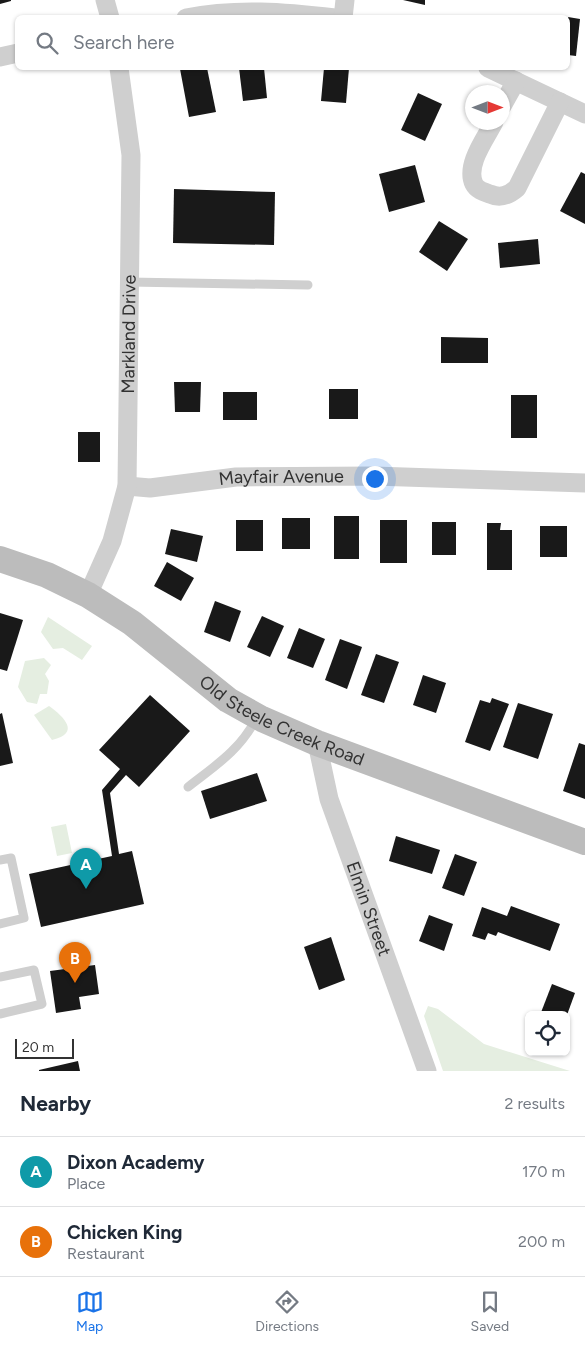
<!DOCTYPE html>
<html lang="en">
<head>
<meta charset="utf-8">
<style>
  body { margin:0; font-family:Figtree,sans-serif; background:#f6f6f7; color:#1f2937 }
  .controls { position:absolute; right:15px; bottom:15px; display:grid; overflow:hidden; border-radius:8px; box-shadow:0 1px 4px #0004 }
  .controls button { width:45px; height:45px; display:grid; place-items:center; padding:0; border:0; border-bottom:1px solid #e0e1e3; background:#fff; color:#1f2937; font:25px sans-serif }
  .compass { position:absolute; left:465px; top:85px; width:45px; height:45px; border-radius:50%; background:#fff; box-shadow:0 1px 4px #0004; rotate:90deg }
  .scale { position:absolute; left:15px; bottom:12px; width:59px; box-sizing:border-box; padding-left:5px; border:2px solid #323232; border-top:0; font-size:14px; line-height:18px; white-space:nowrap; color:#323232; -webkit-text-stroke:4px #fff; paint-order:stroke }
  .you { position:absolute; left:374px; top:478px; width:18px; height:18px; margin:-12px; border:4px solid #fff; border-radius:50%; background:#1a73e8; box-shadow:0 0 0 8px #1a73e833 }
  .badge { display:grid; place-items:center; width:32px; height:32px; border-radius:50%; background:#1a73e8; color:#fff; font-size:16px; font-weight:700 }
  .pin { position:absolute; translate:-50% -41px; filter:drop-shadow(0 1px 2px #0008) }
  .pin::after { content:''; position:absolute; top:26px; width:18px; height:15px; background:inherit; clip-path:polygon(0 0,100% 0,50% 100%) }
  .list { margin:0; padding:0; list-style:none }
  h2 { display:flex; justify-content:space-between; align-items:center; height:65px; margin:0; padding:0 20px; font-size:21px }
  h2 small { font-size:16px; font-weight:400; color:#747a83 }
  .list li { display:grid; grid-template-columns:32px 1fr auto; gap:15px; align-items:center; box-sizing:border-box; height:70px; padding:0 20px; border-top:1px solid #e0e1e3 }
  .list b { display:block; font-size:19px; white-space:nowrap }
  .list p { margin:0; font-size:16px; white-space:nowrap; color:#747a83 }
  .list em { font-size:16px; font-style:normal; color:#747a83 }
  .icon { flex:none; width:28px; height:28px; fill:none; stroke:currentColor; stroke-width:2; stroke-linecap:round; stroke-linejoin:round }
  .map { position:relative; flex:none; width:585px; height:1071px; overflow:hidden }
  .search { position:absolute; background:#fff; box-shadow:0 1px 4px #0004; left:15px; right:15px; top:15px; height:55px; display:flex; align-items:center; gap:12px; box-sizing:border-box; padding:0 18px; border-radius:8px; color:#747a83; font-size:19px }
  .sheet { height:205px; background:#fff }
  nav { display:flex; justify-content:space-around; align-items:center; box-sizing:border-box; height:70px; border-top:1px solid #e0e1e3; background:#fff; font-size:14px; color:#747a83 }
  nav a { display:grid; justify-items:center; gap:2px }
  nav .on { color:#1a73e8 }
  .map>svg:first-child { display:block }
</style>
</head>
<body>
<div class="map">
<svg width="585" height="1071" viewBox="0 0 585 1071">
  <rect width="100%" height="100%" fill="#fff"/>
  <g fill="#e5eee1">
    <path d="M48,617L92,646L82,660L63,648L53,649L41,632Z"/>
    <path d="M44,658L51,665L45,674L49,681L47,694H40L37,704L27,702L18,687L25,661Z"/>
    <path d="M49,706C64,717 81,733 52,740L34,715Z"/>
    <path d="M66,824L72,853L57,856L51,827Z"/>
    <path d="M428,1006L438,1009L484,1044L570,1071H443L424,1016Z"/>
  </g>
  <g fill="#191919">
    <path d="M0,0H11V1L0,4Z"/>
    <path d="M403,0H425V5Z"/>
    <path d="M568,17L580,19L576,56L568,55Z"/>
    <path d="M189,68H207L216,112L189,117L180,69Z"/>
    <path d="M239,68H264L267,98L243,101Z"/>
    <path d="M324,68H349L346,103L321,101Z"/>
    <path d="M418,93L442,104L425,141L401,130Z"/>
    <path d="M415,165L425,202L389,212L379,174Z"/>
    <path d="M581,172L585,174V224L560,211Z"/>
    <path d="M174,189L275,192L274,245L173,243Z"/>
    <path d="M439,221L468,239L447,271L419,252Z"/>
    <path d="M538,239L540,264L500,268L498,243Z"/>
    <path d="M441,337L488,338V363H441Z"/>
    <path d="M174,382H201L200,412H175Z"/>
    <rect x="329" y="389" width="29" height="30"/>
    <rect x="223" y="392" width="34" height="28"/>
    <rect x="511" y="395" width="26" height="43"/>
    <rect x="78" y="432" width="22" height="30"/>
    <rect x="334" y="516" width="25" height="43"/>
    <rect x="282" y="518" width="28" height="31"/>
    <rect x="236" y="520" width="27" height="31"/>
    <rect x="380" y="520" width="27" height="43"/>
    <rect x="432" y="522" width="24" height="33"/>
    <path d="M487,523H501L500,530H512V570H487Z"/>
    <rect x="540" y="526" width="27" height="31"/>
    <path d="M171,529L203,536L197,562L165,554Z"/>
    <path d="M167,562L194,578L181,601L154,586Z"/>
    <path d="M215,601L241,611L230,642L204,632Z"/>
    <path d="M0,613L23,620L7,671L0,669Z"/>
    <path d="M262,616L284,626L270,657L247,647Z"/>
    <path d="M299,628L325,639L313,668L287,658Z"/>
    <path d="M340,639L362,647L347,689L325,680Z"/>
    <path d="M376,654L399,662L384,703L361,695Z"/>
    <path d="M423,675L446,683L436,713L413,705Z"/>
    <path d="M150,695L190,731L139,787L126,775L110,793L119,854L132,851L144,904L41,927L29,874L112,856L102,790L120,769L99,750Z"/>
    <path d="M492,698L509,704L490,751L465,742L480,700L490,703Z"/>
    <path d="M518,703L553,714L538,759L503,747Z"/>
    <path d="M2,713L13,763L0,766V714Z"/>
    <path d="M579,743L585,745V799L563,791Z"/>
    <path d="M257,773L267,801L210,819L201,791Z"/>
    <path d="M396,836L440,850L432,874L389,861Z"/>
    <path d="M455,854L477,862L464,896L442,888Z"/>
    <path d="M511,906L560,924L550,951L498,932L496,936L488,933L485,940L472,936L482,907L507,916Z"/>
    <path d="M429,915L453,924L444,951L419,941Z"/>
    <path d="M331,937L345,980L319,990L304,947Z"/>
    <path d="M95,965L99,994L79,997L81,1009L56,1013L50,971Z"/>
    <path d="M552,984L575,993L567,1015H540Z"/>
    <path d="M78,1061L80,1071H39V1070Z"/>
  </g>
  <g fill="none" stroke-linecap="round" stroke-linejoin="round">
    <g stroke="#cfcfcf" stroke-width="9">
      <path d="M129,282L308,285"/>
      <path d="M188,787C216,765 239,751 256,719"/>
      <path d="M0,860L11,858L24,918L0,924"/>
      <path d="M0,977L34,970L42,1004L0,1014"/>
    </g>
    <g stroke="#cfcfcf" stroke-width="19">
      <path d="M105,0L110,18"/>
      <path d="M186,18C236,8 285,12 335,18"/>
      <path d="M343,18L345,0"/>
      <path d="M0,57L18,53"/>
      <path d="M488,68L585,114"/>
      <path d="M502,106L516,81"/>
      <path d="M494,122C486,138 465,165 474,184C477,190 484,192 490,194C501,199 509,195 517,188L560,102"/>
      <path id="s1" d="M127,486L150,488L236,477L374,476L585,483"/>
      <path id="s2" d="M88,595L112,541L127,486L131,155L119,68"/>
      <path id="s3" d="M317,743L329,799L427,1071"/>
    </g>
    <path stroke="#bcbcbc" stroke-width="26" id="s4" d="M0,559L47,575L88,595L132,623L228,700L262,719L317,743L585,842"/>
  </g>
  <g text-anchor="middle" stroke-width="5" stroke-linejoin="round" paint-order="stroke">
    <g font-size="18" fill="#323232" stroke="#fff">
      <text dy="6" stroke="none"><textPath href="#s2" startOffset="268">Markland Drive</textPath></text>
      <text dy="6" stroke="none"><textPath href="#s1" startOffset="155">Mayfair Avenue</textPath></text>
      <text dy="6" stroke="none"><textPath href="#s4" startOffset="328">Old Steele Creek Road</textPath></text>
      <text dy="6" stroke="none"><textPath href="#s3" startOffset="174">Elmin Street</textPath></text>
    </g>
  </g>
</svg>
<div class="controls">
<button><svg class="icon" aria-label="locate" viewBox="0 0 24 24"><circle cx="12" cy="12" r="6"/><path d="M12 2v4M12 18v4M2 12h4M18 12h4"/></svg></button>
</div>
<svg class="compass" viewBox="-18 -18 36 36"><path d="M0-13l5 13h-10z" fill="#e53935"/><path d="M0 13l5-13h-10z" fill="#747a83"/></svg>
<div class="scale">20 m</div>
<div class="you"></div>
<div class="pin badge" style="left:86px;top:889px;background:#0f9aa8">A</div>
<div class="pin badge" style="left:75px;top:983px;background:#e8710a">B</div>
<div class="search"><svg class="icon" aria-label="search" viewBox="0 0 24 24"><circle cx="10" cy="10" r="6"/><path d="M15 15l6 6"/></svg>Search here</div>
</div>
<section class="sheet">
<h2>Nearby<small>2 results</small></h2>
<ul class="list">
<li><span class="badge" style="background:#0f9aa8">A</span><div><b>Dixon Academy</b><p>Place</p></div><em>170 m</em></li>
<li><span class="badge" style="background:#e8710a">B</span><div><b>Chicken King</b><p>Restaurant</p></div><em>200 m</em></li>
</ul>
</section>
<nav>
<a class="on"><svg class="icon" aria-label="map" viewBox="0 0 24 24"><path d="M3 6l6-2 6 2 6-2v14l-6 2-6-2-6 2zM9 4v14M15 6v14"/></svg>Map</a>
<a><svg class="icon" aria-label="directions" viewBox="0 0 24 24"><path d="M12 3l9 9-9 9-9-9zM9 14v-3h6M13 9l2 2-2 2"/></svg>Directions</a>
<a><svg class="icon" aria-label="saved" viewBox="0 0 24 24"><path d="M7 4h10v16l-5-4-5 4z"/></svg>Saved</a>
</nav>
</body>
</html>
